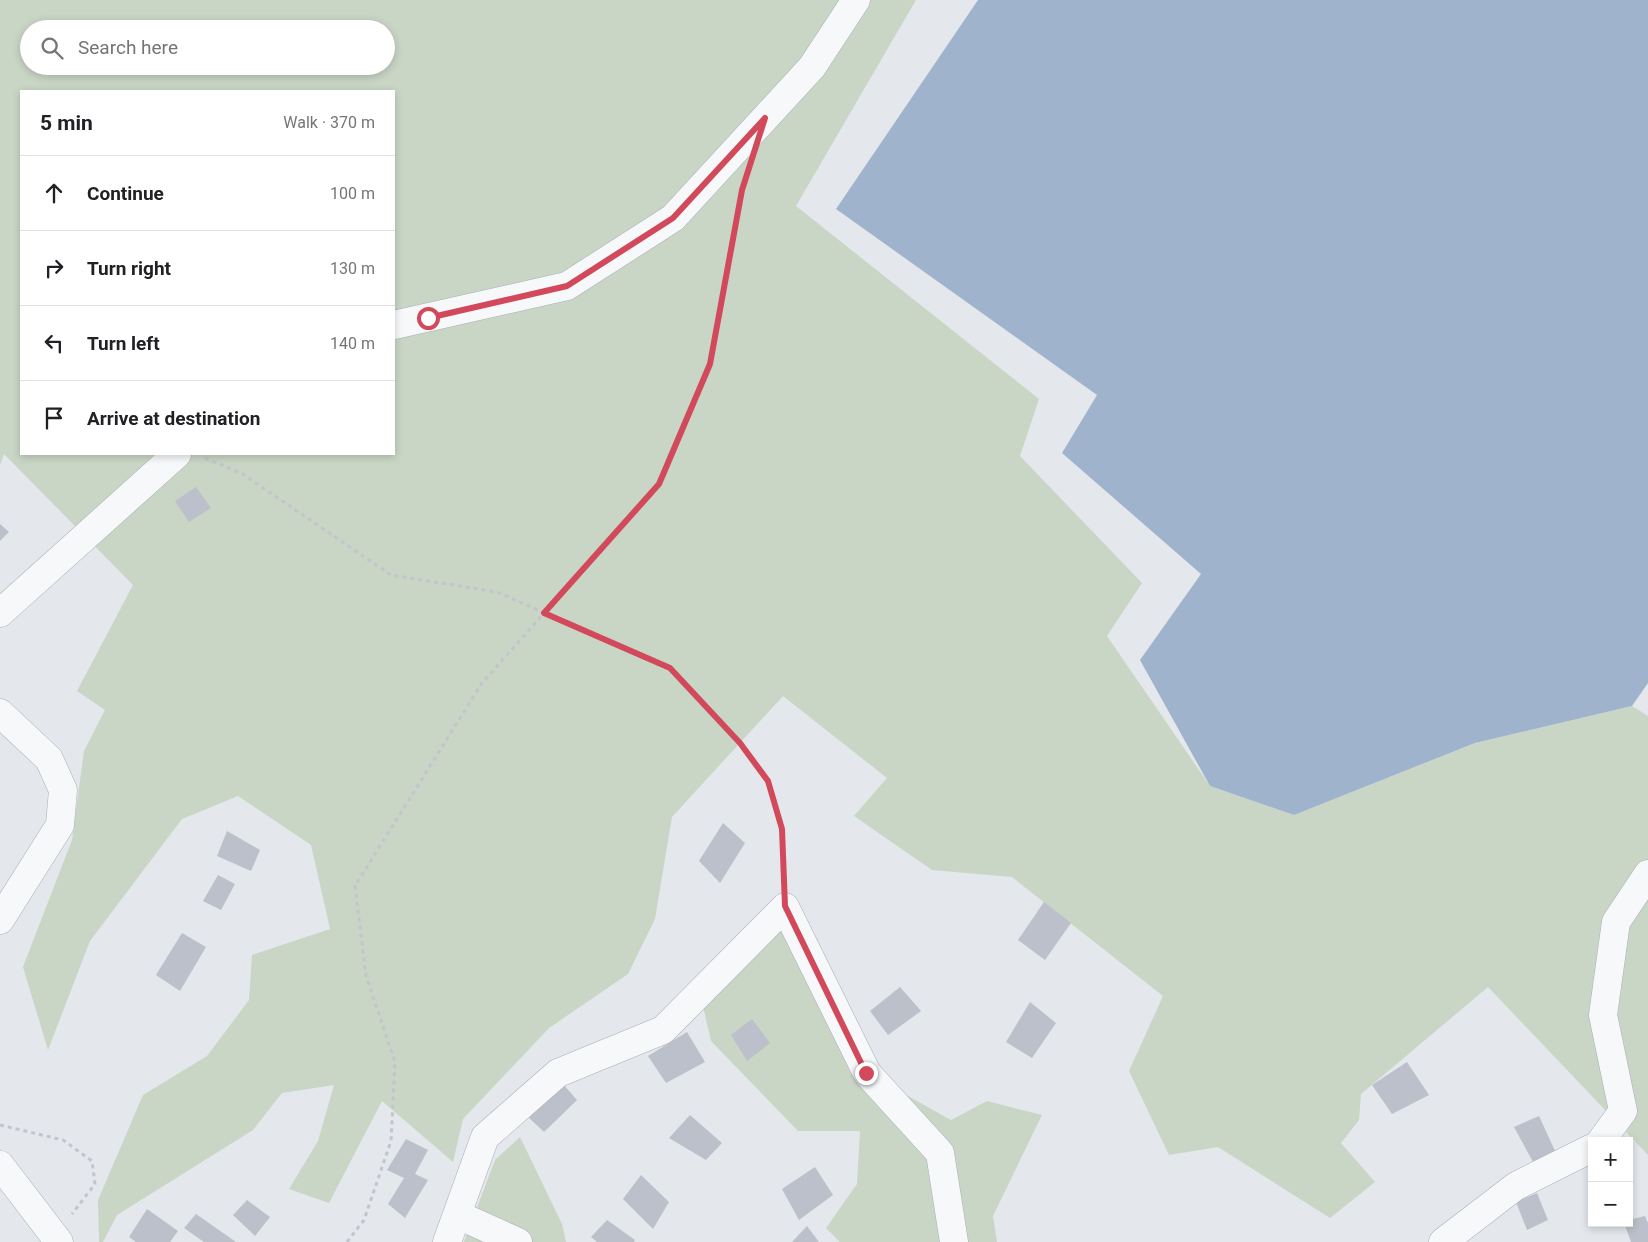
<!DOCTYPE html>
<html lang="en">
<head>
<meta charset="utf-8">
<style>
  body { margin:0; font-family:Roboto,sans-serif; background:#f2f2f2; color:#202124 }
  .controls { position:absolute; right:15px; bottom:15px; display:grid; overflow:hidden; border-radius:0px; box-shadow:0 2px 8px #0003 }
  .controls button { width:45px; height:45px; display:grid; place-items:center; padding:0; border:0; border-bottom:1px solid #e0e0e0; background:#fff; color:#202124; font:25px sans-serif }
  .stop { position:absolute; width:15px; height:15px; margin:-11px; border:4px solid #d1495b; border-radius:50%; background:#fff }
  .stop.end { background:#d1495b; border-color:#fff; box-shadow:0 1px 5px #0008 }
  .list { margin:0; padding:0; list-style:none }
  h2 { display:flex; justify-content:space-between; align-items:center; height:65px; margin:0; padding:0 20px; font-size:21px }
  h2 small { font-size:16px; font-weight:400; color:#757577 }
  .list li { display:grid; grid-template-columns:32px 1fr auto; gap:15px; align-items:center; box-sizing:border-box; height:75px; padding:0 20px; border-top:1px solid #e0e0e0 }
  .list b { display:block; font-size:19px; white-space:nowrap }
  .list em { font-size:16px; font-style:normal; color:#757577 }
  .icon { flex:none; width:28px; height:28px; fill:none; stroke:currentColor; stroke-width:2; stroke-linecap:round; stroke-linejoin:round }
  .map { position:relative; flex:none; width:1648px; height:1242px; overflow:hidden }
  .search { position:absolute; background:#fff; box-shadow:0 2px 8px #0003; left:20px; top:20px; width:375px; height:55px; display:flex; align-items:center; gap:12px; box-sizing:border-box; padding:0 18px; border-radius:28px; color:#757577; font-size:19px }
  .panel { position:absolute; background:#fff; box-shadow:0 2px 8px #0003; left:20px; top:90px; width:375px; height:365px; border-radius:0px }
  .map>svg:first-child { display:block }
</style>
</head>
<body>
<div class="map">
<svg width="1648" height="1242" viewBox="0 0 1648 1242">
  <rect width="100%" height="100%" fill="#e4e7ec"/>
  <g fill="#c9d6c5" fill-rule="evenodd">
    <path d="M0,0H916L796,206L1039,399L1020,456L1142,583L1107,636L1210,786L1294,815L1475,743L1632,706L1648,716V1155L1488,987L1361,1094L1359,1120L1341,1143L1375,1182L1330,1218L1218,1147L1169,1155L1129,1071L1163,996L1012,877L932,870L854,816L887,778L783,696L672,817L655,919L628,974L549,1028L463,1119L453,1162L382,1101L329,1203L289,1189L318,1141L334,1085L282,1093L253,1130L117,1215L103,1242H99L98,1200L143,1095L207,1056L249,1000L252,955L330,929L311,845L238,796L182,819L90,941L48,1050L23,967L72,840L84,751L105,710L77,691L133,585L4,454L0,465ZM29,29H386V66H29ZM21,91H394V454H21Z"/>
    <path d="M785,907L867,1073L951,1120L987,1101L1042,1115L993,1216L997,1242H840L826,1228L857,1184L860,1131H798L711,1041L700,993Z"/>
    <path d="M520,1137L562,1224L566,1242H464L495,1160Z"/>
  </g>
  <path fill="#9fb4cc" d="M978,0H1648V683L1632,706L1475,743L1294,815L1210,786L1140,660L1201,574L1062,453L1097,395L836,209Z"/>
  <g fill="#bbc0ca">
    <path d="M196,487L211,508L189,522L175,501Z"/>
    <path d="M0,524L9,532L0,541Z"/>
    <path d="M723,823L745,843L720,883L699,861Z"/>
    <path d="M227,831L260,850L251,871L217,856Z"/>
    <path d="M218,875L235,884L221,910L203,901Z"/>
    <path d="M1044,902L1071,923L1045,960L1018,940Z"/>
    <path d="M182,933L206,947L180,991L156,975Z"/>
    <path d="M900,987L921,1011L888,1035L870,1011Z"/>
    <path d="M1030,1002L1056,1023L1032,1058L1006,1042Z"/>
    <path d="M752,1019L770,1043L747,1061L731,1035Z"/>
    <path d="M687,1032L705,1062L666,1083L648,1056Z"/>
    <path d="M1407,1062L1429,1095L1392,1114L1372,1085Z"/>
    <path d="M562,1083L577,1100L544,1132L525,1114Z"/>
    <path d="M690,1115L722,1143L706,1160L669,1138Z"/>
    <path d="M1539,1116L1556,1153L1533,1162L1514,1127Z"/>
    <path d="M406,1139L428,1150L415,1174L428,1180L405,1218L388,1204L404,1178L387,1170Z"/>
    <path d="M815,1167L833,1195L799,1220L782,1189Z"/>
    <path d="M641,1175L669,1202L653,1229L623,1199Z"/>
    <path d="M1537,1193L1548,1220L1527,1230L1516,1202Z"/>
    <path d="M247,1200L270,1217L255,1236L233,1215Z"/>
    <path d="M147,1209L178,1231L170,1242H136L129,1237Z"/>
    <path d="M196,1214L236,1242H204L184,1228Z"/>
    <path d="M1645,1216L1648,1223V1242H1631L1624,1223H1629V1220Z"/>
    <path d="M607,1220L635,1240L634,1242H597L591,1237Z"/>
    <path d="M807,1226L819,1242H792Z"/>
  </g>
  <g fill="none" stroke-linecap="round" stroke-linejoin="round">
    <defs>
      <g id="minor">
        <path d="M394,325L567,286L673,218L812,67L856,0"/>
        <path d="M0,613L177,454"/>
        <path d="M0,713L49,759L63,790L60,825L0,920"/>
        <path d="M1601,1141L1623,1111L1603,1015L1616,922L1648,874"/>
        <path d="M0,1165L59,1242"/>
        <path d="M458,1215L518,1242"/>
        <path d="M447,1242L485,1137L558,1073L663,1030L785,907L867,1073L940,1153L954,1242"/>
        <path d="M1443,1242L1516,1186L1592,1148"/>
      </g>
    </defs>
    <use href="#minor" stroke="#a9aeb7" stroke-width="29"/>
    <g stroke="#c2c5cb" stroke-width="3" stroke-dasharray="4 4" stroke-linecap="butt">
      <path d="M205,458L241,473L391,575L497,592L670,668L740,743L768,781L782,829L784,881"/>
      <path d="M0,1125L63,1140L92,1161L95,1184L72,1214"/>
      <path d="M347,1242L364,1220L391,1141L395,1062L366,976L355,886L482,683L659,484L710,365L744,183"/>
    </g>
    <use href="#minor" stroke="#f7f8fa" stroke-width="28"/>
  </g>
  <g fill="none" stroke-linecap="round" stroke-linejoin="round">
    <path stroke="#d1495b" stroke-width="6" d="M428,318L567,286L673,218L765,118L742,190L710,364L659,484L544,613L670,668L740,743L768,781L782,829L785,906L866,1073"/>
  </g>
</svg>
<div class="controls">
<button>+</button>
<button>−</button>
</div>
<div class="stop" style="left:428px;top:318px"></div>
<div class="stop end" style="left:866px;top:1073px"></div>
<div class="search"><svg class="icon" aria-label="search" viewBox="0 0 24 24"><circle cx="10" cy="10" r="6"/><path d="M15 15l6 6"/></svg>Search here</div>
<section class="panel">
<h2>5 min<small>Walk · 370 m</small></h2>
<ul class="list">
<li><svg class="icon" aria-label="ahead" viewBox="0 0 24 24"><path d="M12 20V5M6 11l6-6 6 6"/></svg><div><b>Continue</b></div><em>100 m</em></li>
<li><svg class="icon" aria-label="right" viewBox="0 0 24 24"><path d="M7 20v-9h11M14 6l5 5-5 5"/></svg><div><b>Turn right</b></div><em>130 m</em></li>
<li><svg class="icon" aria-label="left" viewBox="0 0 24 24"><path d="M17 20v-9H6M10 6l-5 5 5 5"/></svg><div><b>Turn left</b></div><em>140 m</em></li>
<li><svg class="icon" aria-label="arrive" viewBox="0 0 24 24"><path d="M6 21V4h12l-3 4 3 4H6"/></svg><div><b>Arrive at destination</b></div></li>
</ul>
</section>
</div>
</body>
</html>
